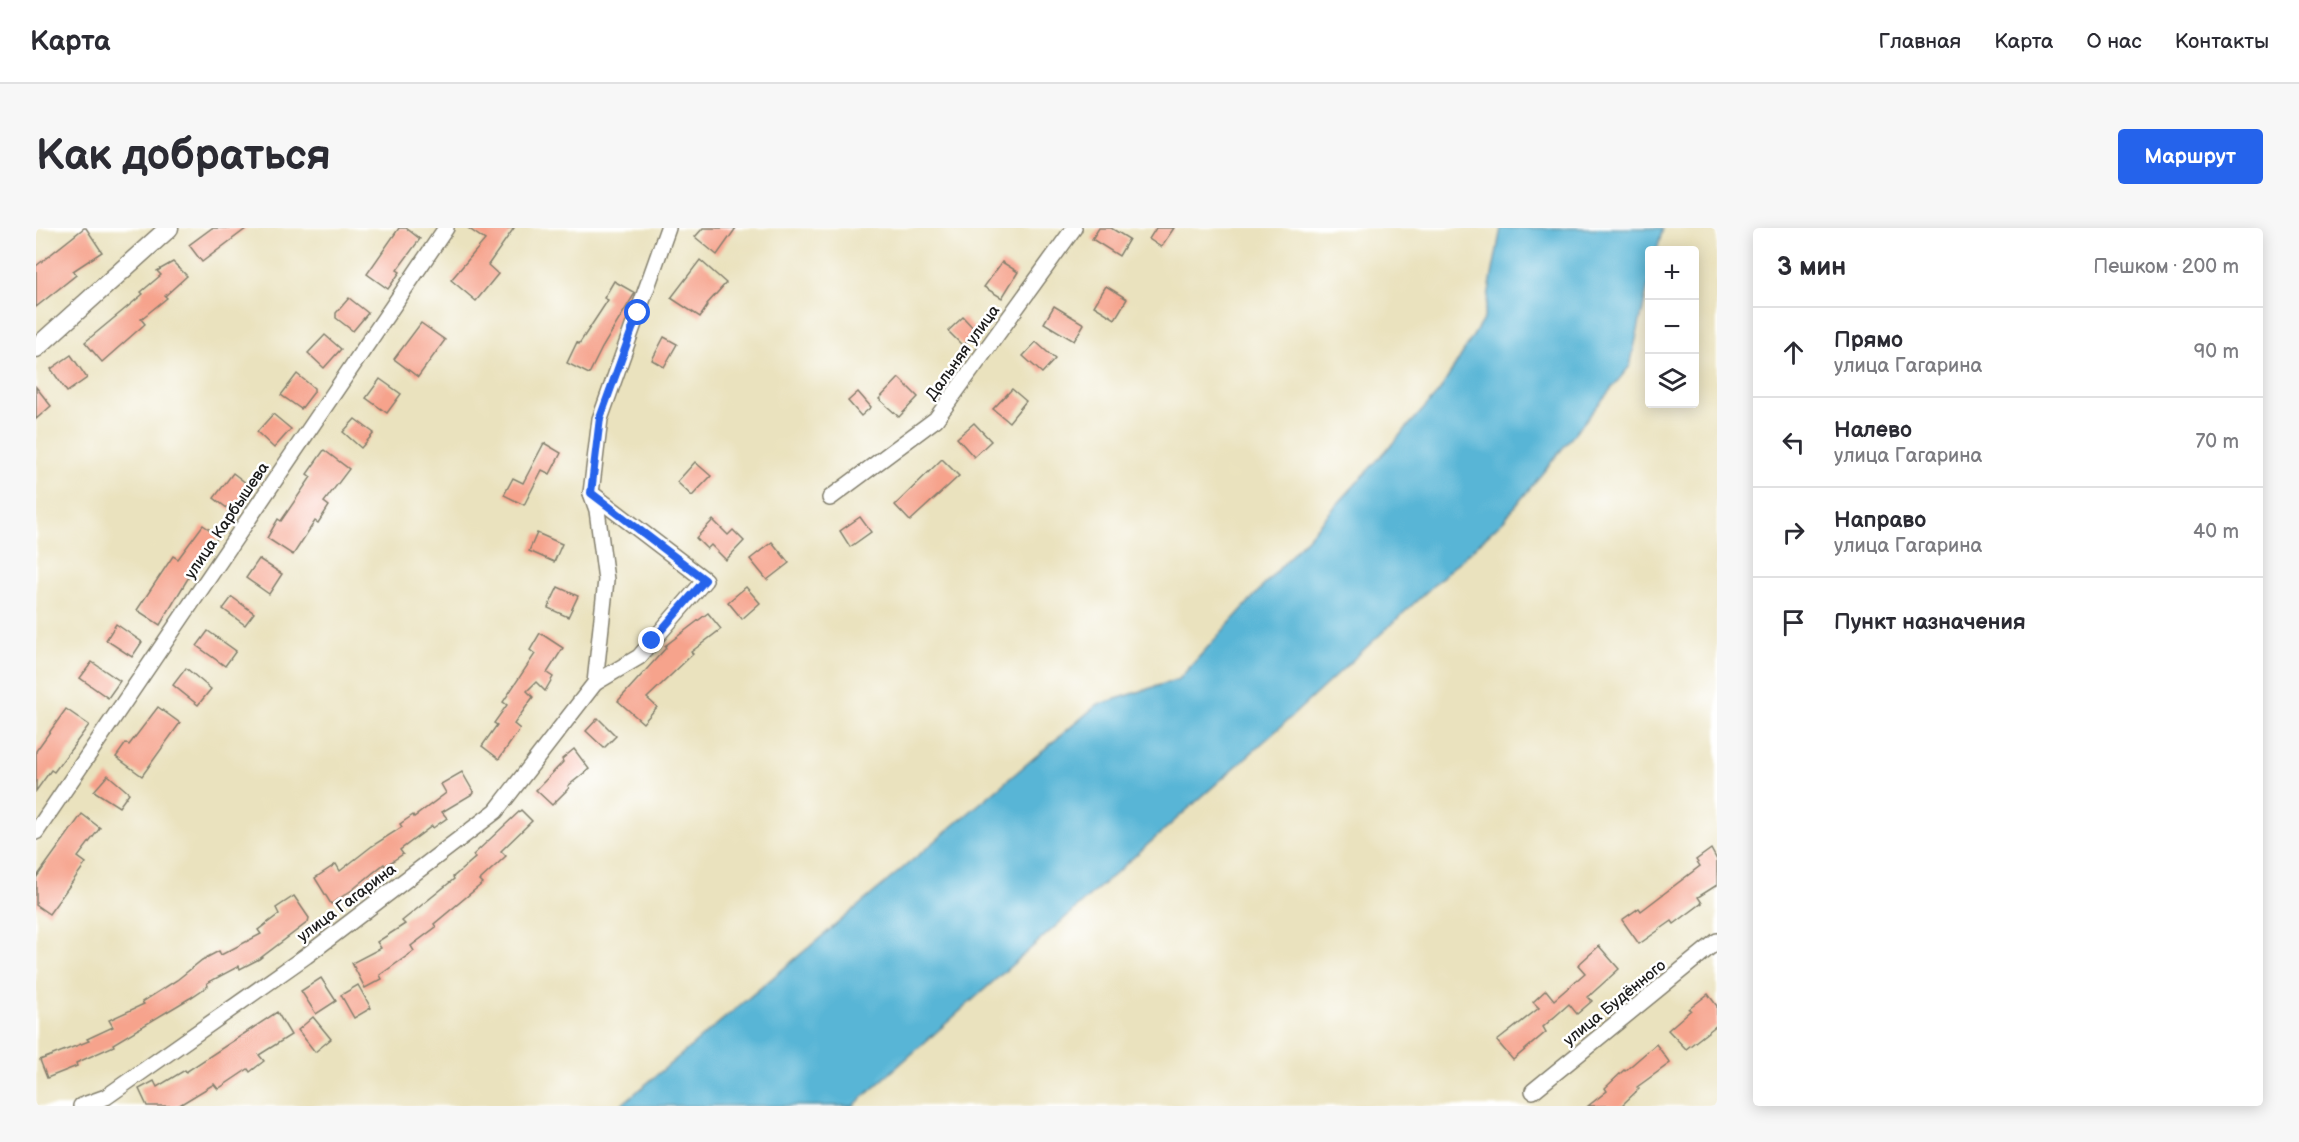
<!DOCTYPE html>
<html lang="ru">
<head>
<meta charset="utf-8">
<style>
  body { margin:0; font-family:"Balsamiq Sans",sans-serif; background:#f7f7f7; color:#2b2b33 }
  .controls { position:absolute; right:18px; top:18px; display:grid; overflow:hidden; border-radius:6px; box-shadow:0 3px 15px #0003 }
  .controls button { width:54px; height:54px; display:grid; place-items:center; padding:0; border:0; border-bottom:2px solid #e1e1e2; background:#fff; color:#2b2b33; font:30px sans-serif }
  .stop { position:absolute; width:18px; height:18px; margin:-14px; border:4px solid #2563eb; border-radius:50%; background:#fff }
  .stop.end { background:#2563eb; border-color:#fff; box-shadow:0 2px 6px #0008 }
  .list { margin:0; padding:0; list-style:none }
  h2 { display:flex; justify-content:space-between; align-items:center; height:78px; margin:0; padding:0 24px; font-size:26px }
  h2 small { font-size:20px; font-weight:400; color:#7c7c81 }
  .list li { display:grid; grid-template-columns:39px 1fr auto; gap:18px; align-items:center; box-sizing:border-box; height:90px; padding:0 24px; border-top:2px solid #e1e1e2 }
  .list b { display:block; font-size:22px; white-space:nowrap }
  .list p { margin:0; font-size:20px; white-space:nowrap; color:#7c7c81 }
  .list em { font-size:20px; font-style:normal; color:#7c7c81 }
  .icon { flex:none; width:33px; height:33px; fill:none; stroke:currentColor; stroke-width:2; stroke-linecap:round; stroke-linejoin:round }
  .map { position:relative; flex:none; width:1681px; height:878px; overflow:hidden; border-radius:6px }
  header { display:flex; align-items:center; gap:36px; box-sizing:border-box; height:84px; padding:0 30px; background:#fff; border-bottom:2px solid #e1e1e2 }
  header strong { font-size:28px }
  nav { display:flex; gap:33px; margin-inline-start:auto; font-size:21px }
  .intro { display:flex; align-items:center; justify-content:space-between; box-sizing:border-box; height:144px; padding:0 36px }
  h1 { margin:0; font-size:42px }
  .button { padding:15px 27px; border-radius:6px; background:#2563eb; color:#fff; font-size:21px; font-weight:700 }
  main { display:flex; gap:36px; padding:0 36px }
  aside { flex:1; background:#fff; border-radius:6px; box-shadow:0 3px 15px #0003 }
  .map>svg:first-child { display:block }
</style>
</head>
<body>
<header>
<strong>Карта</strong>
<nav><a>Главная</a><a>Карта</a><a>О нас</a><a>Контакты</a></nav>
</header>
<div class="intro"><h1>Как добраться</h1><a class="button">Маршрут</a></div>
<main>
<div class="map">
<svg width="1681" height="878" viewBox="0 0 1681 878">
  <rect width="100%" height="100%" fill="#fff"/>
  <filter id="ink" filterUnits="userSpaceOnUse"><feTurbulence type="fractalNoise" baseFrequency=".0167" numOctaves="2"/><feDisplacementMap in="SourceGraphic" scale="12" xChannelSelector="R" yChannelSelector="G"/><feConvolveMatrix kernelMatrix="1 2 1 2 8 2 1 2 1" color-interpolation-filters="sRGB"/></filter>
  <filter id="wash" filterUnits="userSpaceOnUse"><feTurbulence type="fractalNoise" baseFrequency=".008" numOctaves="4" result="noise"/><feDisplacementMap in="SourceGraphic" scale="24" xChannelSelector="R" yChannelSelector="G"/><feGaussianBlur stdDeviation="1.35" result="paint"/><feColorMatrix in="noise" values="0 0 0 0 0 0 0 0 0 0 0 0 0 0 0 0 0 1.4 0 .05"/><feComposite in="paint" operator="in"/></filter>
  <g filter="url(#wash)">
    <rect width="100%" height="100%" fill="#eae2be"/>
    <path fill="#58b5d6" stroke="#3a6879" stroke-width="1.5" d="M1465,0H1627L1621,22H1614L1613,54L1594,138L1468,292L1241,502L817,878H584L1061,477L1143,451L1403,164L1448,90Z"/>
    <g id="blocks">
      <g fill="#f6a38c">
        <path d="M48,0H50L66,24L37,43L40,47L0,79V38Z"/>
        <path d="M176,0H211L166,34L153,17Z"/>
        <path d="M363,0H370L384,11L361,42L364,44L352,61L331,46Z"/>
        <path d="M432,0H478L452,37L462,46L440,73L415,52L449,12Z"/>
        <path d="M667,0H700L681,27L659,9Z"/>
        <path d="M1063,0H1075L1093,11L1083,28L1056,11Z"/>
        <path d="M1120,0H1138L1125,19L1113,11Z"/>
        <path d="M664,32L690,55L671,76L672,77L664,89L635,70Z"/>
        <path d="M137,34L151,48L129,68L131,70L105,91L109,96L66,134L49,114L107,66L105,64L125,47L121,43Z"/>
        <path d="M966,34L982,44L966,70L948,59Z"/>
        <path d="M578,53L599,65L566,120L553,146L531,135L541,114L543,116L572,72L568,70Z"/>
        <path d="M1070,58L1091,71L1079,91L1058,78Z"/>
        <path d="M313,70L332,85L317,103L300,90V85Z"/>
        <path d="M1018,78L1048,96L1038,113L1008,95Z"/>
        <path d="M927,89L941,104L927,118L912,103Z"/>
        <path d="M385,95L409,112L382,149L358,131Z"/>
        <path d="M289,107L305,121L288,140L272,125Z"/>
        <path d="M628,109L641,116L628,139L616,132Z"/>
        <path d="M1000,114L1019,131L1006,145L987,128Z"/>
        <path d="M35,127L51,150L31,164L15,141Z"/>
        <path d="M261,146L278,160V164L265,181L245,167Z"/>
        <path d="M863,150L882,169L863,189L843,171Z"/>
        <path d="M344,151L365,166L351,185L330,170Z"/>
        <path d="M0,159L15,178L0,191Z"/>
        <path d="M976,161L990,173L973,194L957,181Z"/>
        <path d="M822,164L835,179L825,188L812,173Z"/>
        <path d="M237,186L255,201L238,220L221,204Z"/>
        <path d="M319,191L338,205L325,220L307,204Z"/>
        <path d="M938,195L955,213L938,229L921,210Z"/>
        <path d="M508,215L525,225L514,246L506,242L488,277L468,267L477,250L487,255Z"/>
        <path d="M288,222L313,241L288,274L293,278L282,295L279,293L257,327L231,310L242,291L245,293L275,249L271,246Z"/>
        <path d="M906,231L923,248L874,293L859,277Z"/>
        <path d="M659,234L675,248L656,268L641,254Z"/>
        <path d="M197,245L215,259L196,284L178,270Z"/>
        <path d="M824,289L835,304L814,319L804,303Z"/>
        <path d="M677,292L692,307L697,302L708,313L690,332L675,317L671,321L660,310Z"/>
        <path d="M167,297L183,308L157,342L124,397L101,382L137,328L142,331Z"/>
        <path d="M501,305L526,316L518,334L493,323Z"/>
        <path d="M736,314L753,335L731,352L714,331Z"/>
        <path d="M223,331L246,346L233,366L210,350Z"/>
        <path d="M522,359L542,368L532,389L512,380Z"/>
        <path d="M710,359L724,375L706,391L692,374Z"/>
        <path d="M196,369L218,385L209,397L187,381Z"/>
        <path d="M672,385L685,401L655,424L657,426L611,470L621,479L607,495L582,473L630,420L629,418Z"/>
        <path d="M80,396L106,414L96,429L70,412Z"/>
        <path d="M172,403L200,423L189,438L161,418Z"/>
        <path d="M504,405L527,420L511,445L517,449L509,463L500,454L491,463L497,469L478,496L484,501L463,531L446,518L461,497L458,495L471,477L467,474L499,426L494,422Z"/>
        <path d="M56,434L84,453L72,470L44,450Z"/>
        <path d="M150,440L175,461L162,477L137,457Z"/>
        <path d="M122,479L144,495L106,548L80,529L90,515L93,517Z"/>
        <path d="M30,481L53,497L33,524L18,544L15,542L0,563V523Z"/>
        <path d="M562,490L580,508L568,520L550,503Z"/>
        <path d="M538,521L553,541L532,558L533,560L516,577L500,562L527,534L526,531Z"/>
        <path d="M426,544L438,565L406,584L411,590L397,600L396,598L364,622L367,626L349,638L348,636L316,662L295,676L279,650L300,636L304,643L336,618L366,599L364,596L377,587L378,589L410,565L405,556Z"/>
        <path d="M72,547L93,565L83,579L58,563Z"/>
        <path d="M485,582L496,593L465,623L470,628L444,652L447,655L398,696L400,699L375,718L378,723L344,747L346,751L329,760L316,735L345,720L341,714L369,696L366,693L418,651L417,649L439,630L437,627Z"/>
        <path d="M46,586L64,600L42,629L50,635L13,686L0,677V650Z"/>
        <path d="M1675,621L1681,632V657L1662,669L1666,675L1638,696L1636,693L1603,716L1586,692L1603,680L1605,683L1664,638L1660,632Z"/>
        <path d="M258,668L273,690L272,694L223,731L204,741L203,738L171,755L172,758L154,770L77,816L78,818L40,835L41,838L11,850L4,832L53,813L51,811L77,799L73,792L108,776L106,774L141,752L166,732L183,723L185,727L225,706L222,702L243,686L240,680Z"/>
        <path d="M1563,718L1583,741L1552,769L1556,773L1541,786L1533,776L1507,799L1510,804L1477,832L1461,813L1503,780L1497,774L1510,762L1518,772L1549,745L1542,737Z"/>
        <path d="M285,750L300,773L280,786L265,763Z"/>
        <path d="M322,757L335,780L318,790L305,767Z"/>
        <path d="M1672,766L1681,778V797L1650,821L1632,802L1655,782L1653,781Z"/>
        <path d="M241,784L255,807L223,827L228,833L214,844L212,841L182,861L178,856L142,878H111L103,861L118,853L121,859L149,842L150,844Z"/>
        <path d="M277,789L295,811L279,824L262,802Z"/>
        <path d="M1620,816L1634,835L1601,859L1603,861L1585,878H1552L1571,863L1569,860L1588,842L1589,843Z"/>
      </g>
    </g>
  </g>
  <g filter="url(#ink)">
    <use href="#blocks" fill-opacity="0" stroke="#837f6d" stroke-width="1.5"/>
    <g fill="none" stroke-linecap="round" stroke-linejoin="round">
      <defs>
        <g id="minor">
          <path d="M555,265L669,352L603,429L559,455"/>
          <path d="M794,270L900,191L1038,0"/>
          <path d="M0,604L410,0"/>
          <path d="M1497,863L1681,713"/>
          <path d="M45,878L70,869L270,728L460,583L559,455L570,352L561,282L555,265L564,191L632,0"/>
        </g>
        <path id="tertiary" d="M0,120L133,0"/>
      </defs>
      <use href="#minor" stroke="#837f6d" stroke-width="18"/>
      <use href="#tertiary" stroke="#837f6d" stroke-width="21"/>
      <use href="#minor" stroke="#fff" stroke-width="15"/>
      <use href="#tertiary" stroke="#fff" stroke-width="18"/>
    </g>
  </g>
  <g fill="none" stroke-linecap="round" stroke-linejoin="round" filter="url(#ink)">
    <path stroke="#2563eb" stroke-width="8" d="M602,85L564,190L555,265L669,352L616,413"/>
  </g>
  <g text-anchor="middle" stroke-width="5" stroke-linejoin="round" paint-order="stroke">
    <g font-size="16" fill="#1c1c1c" stroke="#fff">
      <text transform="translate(926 124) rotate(-54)" y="6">Дальняя улица</text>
      <text transform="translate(190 292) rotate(-56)" y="6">улица Карбышева</text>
      <text transform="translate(310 674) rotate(-37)" y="6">улица Гагарина</text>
      <text transform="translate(1578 774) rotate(-39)" y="6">улица Будённого</text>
    </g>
  </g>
</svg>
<div class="controls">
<button>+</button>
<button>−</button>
<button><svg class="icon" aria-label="layers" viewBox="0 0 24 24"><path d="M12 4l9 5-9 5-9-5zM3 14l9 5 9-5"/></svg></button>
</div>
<div class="stop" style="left:602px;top:85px"></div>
<div class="stop end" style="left:616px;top:413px"></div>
</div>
<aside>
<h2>3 мин<small>Пешком · 200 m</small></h2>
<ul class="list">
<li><svg class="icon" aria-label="ahead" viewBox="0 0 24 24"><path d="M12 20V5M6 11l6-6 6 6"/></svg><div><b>Прямо</b><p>улица Гагарина</p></div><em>90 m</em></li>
<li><svg class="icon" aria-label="left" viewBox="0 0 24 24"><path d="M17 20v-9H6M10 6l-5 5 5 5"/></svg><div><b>Налево</b><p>улица Гагарина</p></div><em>70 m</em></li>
<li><svg class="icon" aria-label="right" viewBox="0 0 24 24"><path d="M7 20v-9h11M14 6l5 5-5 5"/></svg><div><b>Направо</b><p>улица Гагарина</p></div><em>40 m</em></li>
<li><svg class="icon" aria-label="arrive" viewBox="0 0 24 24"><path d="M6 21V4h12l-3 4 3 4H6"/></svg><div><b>Пункт назначения</b></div></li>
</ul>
</aside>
</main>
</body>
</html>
